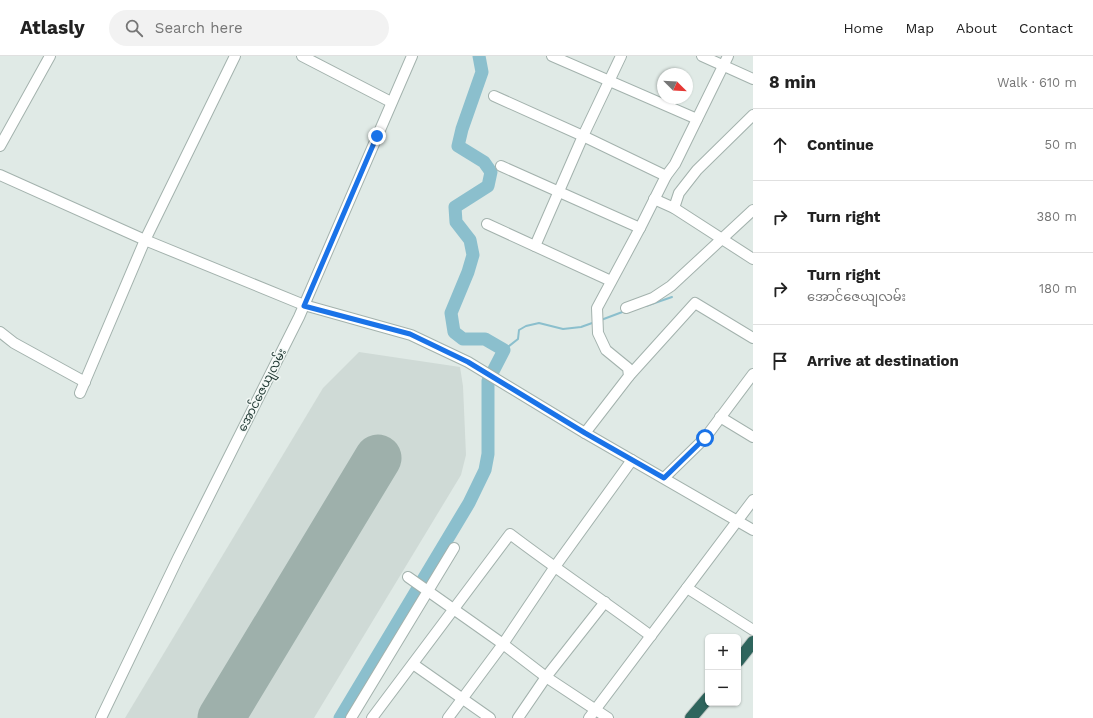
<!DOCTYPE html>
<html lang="en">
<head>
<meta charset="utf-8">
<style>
  body { margin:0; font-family:"Work Sans","Noto Sans Myanmar",sans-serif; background:#f2f2f2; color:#222 }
  .controls { position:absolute; right:12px; bottom:12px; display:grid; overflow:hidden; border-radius:6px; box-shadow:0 1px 3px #0004 }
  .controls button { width:36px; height:36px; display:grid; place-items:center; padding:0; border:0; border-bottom:1px solid #e0e0e0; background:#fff; color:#222; font:20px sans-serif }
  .compass { position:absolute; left:657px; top:12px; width:36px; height:36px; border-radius:50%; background:#fff; box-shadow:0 1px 3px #0004; rotate:114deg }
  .stop { position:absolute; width:12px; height:12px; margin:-9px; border:3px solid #1a73e8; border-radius:50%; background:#fff }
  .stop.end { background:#1a73e8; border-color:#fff; box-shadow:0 1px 4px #0008 }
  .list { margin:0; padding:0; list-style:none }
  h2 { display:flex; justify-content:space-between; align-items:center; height:52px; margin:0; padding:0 16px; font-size:17px }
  h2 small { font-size:13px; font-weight:400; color:#767676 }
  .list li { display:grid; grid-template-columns:26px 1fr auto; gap:12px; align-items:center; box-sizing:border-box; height:72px; padding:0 16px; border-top:1px solid #e0e0e0 }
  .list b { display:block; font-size:15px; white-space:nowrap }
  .list p { margin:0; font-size:13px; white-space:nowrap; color:#767676 }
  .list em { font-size:13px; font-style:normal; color:#767676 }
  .icon { flex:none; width:22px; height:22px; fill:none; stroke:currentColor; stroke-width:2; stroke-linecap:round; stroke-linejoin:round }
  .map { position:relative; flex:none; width:753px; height:662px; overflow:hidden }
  header { display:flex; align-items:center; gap:24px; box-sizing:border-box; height:56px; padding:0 20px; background:#fff; border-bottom:1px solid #e0e0e0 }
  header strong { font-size:19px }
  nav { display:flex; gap:22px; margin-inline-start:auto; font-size:14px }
  .search { width:280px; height:36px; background:#f2f2f2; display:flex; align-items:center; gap:10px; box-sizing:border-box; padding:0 14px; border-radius:22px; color:#767676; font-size:15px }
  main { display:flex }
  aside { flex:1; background:#fff }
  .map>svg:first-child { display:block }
</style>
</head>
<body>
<header>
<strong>Atlasly</strong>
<div class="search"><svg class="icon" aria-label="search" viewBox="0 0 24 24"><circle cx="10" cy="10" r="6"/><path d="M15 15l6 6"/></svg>Search here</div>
<nav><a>Home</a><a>Map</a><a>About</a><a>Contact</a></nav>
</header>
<main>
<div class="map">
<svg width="753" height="662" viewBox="0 0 753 662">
  <rect width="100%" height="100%" fill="#e0eae6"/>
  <path fill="#cfdad6" d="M359,296L460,311L463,330L466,399L461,419L314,662H125L323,332Z"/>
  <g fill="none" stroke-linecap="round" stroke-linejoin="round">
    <g stroke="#8bbfcd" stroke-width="2">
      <path d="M646,250L672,241"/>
      <path d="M601,264L625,255"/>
      <path d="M504,294L518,283L519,274L526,270L539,267L563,273L581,271L595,266"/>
    </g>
    <path stroke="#8bbfcd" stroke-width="13" d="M340,662L469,447L485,414L488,398V325L504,294L485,283H463L454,276L451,257L468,216L473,199L470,184L456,166L455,151L488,130L491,116L484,106L458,90L462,73L482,16L479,0"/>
    <path stroke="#9eb0ab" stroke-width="47" d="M221,662L378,402"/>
    <defs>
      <g id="minor">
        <path d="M302,0L391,46"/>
        <path d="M552,0L697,63"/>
        <path d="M702,0L753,23"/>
        <path d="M728,0L675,108L666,120L640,172L597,252L598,277L606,294L628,312L629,320L585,377L753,474"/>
        <path d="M494,40L583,80L666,120"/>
        <path d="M0,90L50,0"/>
        <path d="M501,110L640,172"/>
        <path d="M0,119L145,184L304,249L411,279L468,306L585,377"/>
        <path d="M654,143L674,152L753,203"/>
        <path d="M674,152L679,137L697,114L753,59"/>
        <path d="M487,168L611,225"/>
        <path d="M535,190L583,80L621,0"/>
        <path d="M626,252L653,242L671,230L753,154"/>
        <path d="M0,276L14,287L85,326"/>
        <path d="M629,320L695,247L753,282"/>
        <path d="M80,337L145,184L235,0"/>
        <path d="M720,361L753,381"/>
        <path d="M664,422L705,382L753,318"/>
        <path d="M408,521L503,588L546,621L608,662"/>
        <path d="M687,532L753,574"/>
        <path d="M413,608L490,662"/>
        <path d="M101,662L178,502L299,261L412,0"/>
        <path d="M351,662L454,492"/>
        <path d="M372,662L510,478C556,513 604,545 651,580"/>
        <path d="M448,662L503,588L554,512L632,404"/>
        <path d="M518,662L546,621L605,546"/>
        <path d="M589,662L753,444"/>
      </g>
      <g id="highway">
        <path d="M738,605L753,586"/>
        <path d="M691,662L708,642"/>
      </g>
    </defs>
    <use href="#minor" stroke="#a3b2ad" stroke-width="12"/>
    <use href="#highway" stroke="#bdc4c2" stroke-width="14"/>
    <use href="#minor" stroke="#fff" stroke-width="10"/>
    <use href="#highway" stroke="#2f655d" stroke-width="12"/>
  </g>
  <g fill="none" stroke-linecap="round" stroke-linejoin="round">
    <path stroke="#1a73e8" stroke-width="5" d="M377,80L304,250L410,278L468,306L585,377L664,422L705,382"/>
  </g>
  <g text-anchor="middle" stroke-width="3" stroke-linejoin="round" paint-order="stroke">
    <g font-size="12" fill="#223a35" stroke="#f1f7f4">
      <text transform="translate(262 334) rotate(-63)" y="4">အောင်ဇေယျလမ်း</text>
    </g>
  </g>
</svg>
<div class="controls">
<button>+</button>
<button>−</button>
</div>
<svg class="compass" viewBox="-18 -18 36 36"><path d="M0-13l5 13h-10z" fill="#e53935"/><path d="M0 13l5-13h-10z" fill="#767676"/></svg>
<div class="stop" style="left:705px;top:382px"></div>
<div class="stop end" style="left:377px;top:80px"></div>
</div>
<aside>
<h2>8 min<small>Walk · 610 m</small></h2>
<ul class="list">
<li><svg class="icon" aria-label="ahead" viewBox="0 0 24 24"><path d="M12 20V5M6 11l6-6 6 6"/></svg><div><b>Continue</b></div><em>50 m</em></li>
<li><svg class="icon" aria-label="right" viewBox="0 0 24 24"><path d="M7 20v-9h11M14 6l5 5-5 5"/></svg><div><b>Turn right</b></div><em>380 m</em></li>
<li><svg class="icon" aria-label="right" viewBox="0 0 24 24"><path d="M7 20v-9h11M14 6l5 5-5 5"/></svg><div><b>Turn right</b><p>အောင်ဇေယျလမ်း</p></div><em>180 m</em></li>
<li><svg class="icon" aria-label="arrive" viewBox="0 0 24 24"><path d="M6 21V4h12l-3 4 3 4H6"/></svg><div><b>Arrive at destination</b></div></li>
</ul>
</aside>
</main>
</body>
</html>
